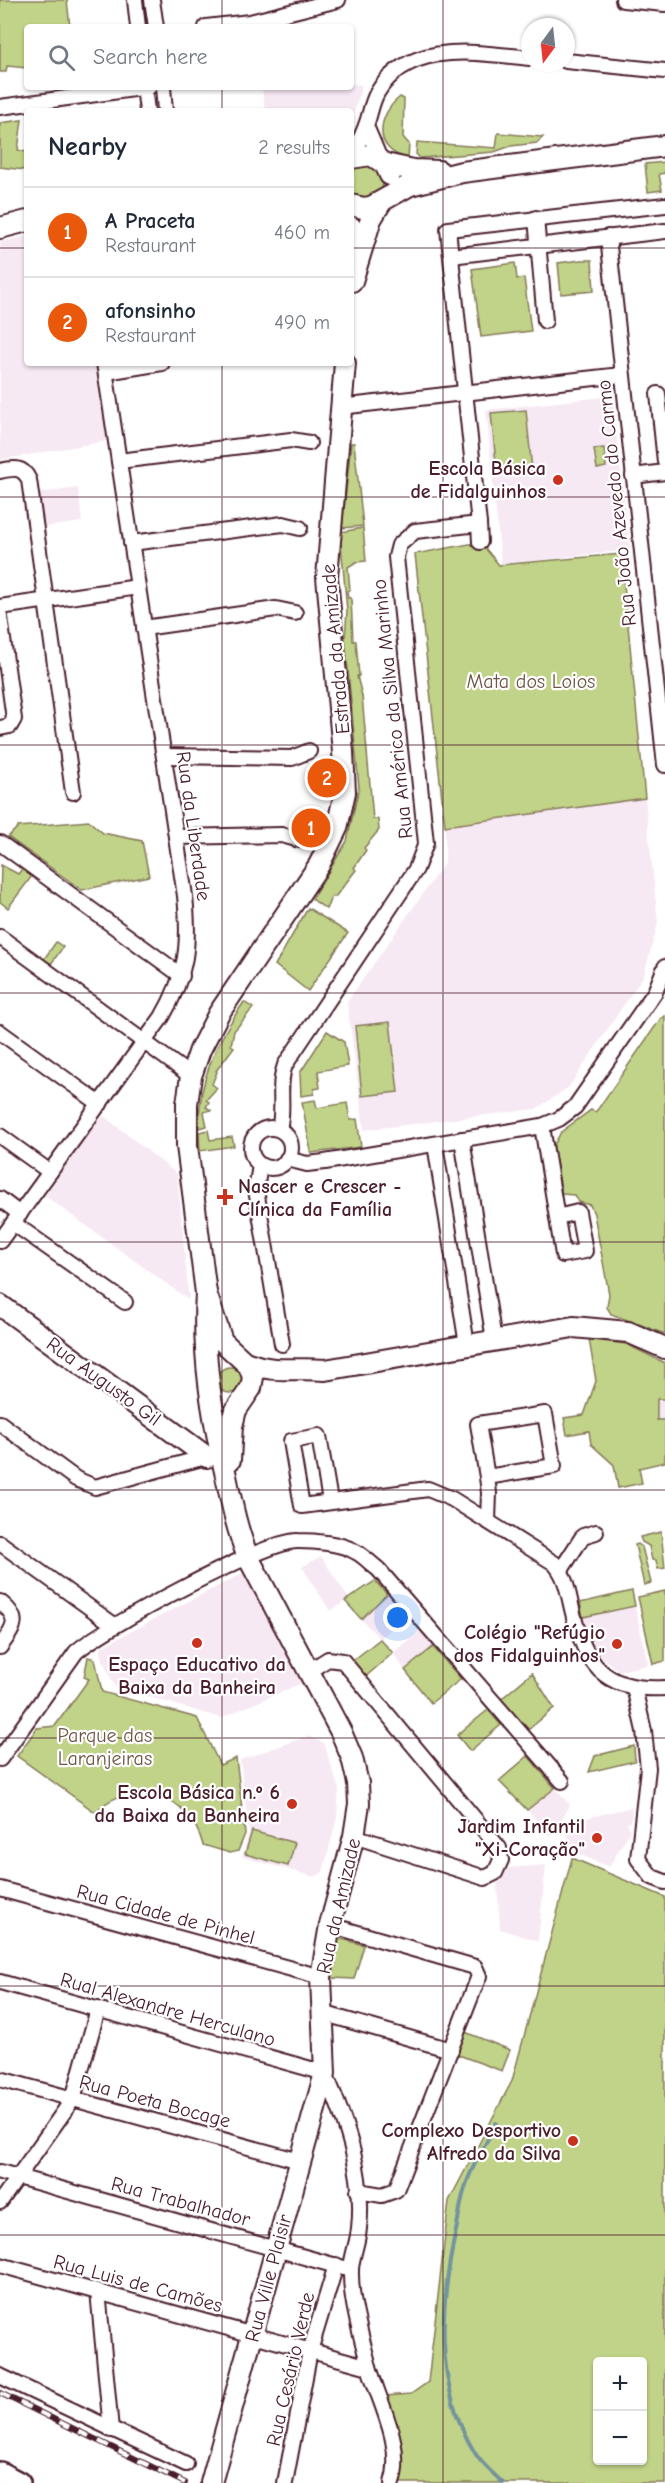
<!DOCTYPE html>
<html lang="en">
<head>
<meta charset="utf-8">
<style>
  body { margin:0; font-family:"Comic Neue",sans-serif; background:#f6f6f7; color:#1f2937 }
  .controls { position:absolute; right:18px; bottom:18px; display:grid; overflow:hidden; border-radius:6px; box-shadow:0 2px 4px #0004 }
  .controls button { width:54px; height:54px; display:grid; place-items:center; padding:0; border:0; border-bottom:2px solid #e0e1e3; background:#fff; color:#1f2937; font:30px sans-serif }
  .compass { position:absolute; left:521px; top:18px; width:54px; height:54px; border-radius:50%; background:#fff; box-shadow:0 2px 4px #0004; rotate:195deg }
  .you { position:absolute; left:398px; top:1618px; width:21px; height:21px; margin:-15px; border:4px solid #fff; border-radius:50%; background:#1a73e8; box-shadow:0 0 0 9px #1a73e833 }
  .badge { display:grid; place-items:center; width:39px; height:39px; border-radius:50%; background:#ea580c; color:#fff; font-size:20px; font-weight:700 }
  .pin { position:absolute; translate:-50% -50%; border:3px solid #fff; box-shadow:0 2px 6px #0006 }
  .list { margin:0; padding:0; list-style:none }
  h2 { display:flex; justify-content:space-between; align-items:center; height:78px; margin:0; padding:0 24px; font-size:26px }
  h2 small { font-size:20px; font-weight:400; color:#747a83 }
  .list li { display:grid; grid-template-columns:39px 1fr auto; gap:18px; align-items:center; box-sizing:border-box; height:90px; padding:0 24px; border-top:2px solid #e0e1e3 }
  .list b { display:block; font-size:22px; white-space:nowrap }
  .list p { margin:0; font-size:20px; white-space:nowrap; color:#747a83 }
  .list em { font-size:20px; font-style:normal; color:#747a83 }
  .icon { flex:none; width:33px; height:33px; fill:none; stroke:currentColor; stroke-width:2; stroke-linecap:round; stroke-linejoin:round }
  .map { position:relative; flex:none; width:665px; height:2483px; overflow:hidden }
  .search { position:absolute; background:#fff; box-shadow:0 2px 4px #0004; left:24px; top:24px; width:330px; height:66px; display:flex; align-items:center; gap:15px; box-sizing:border-box; padding:0 21px; border-radius:6px; color:#747a83; font-size:22px }
  .panel { position:absolute; background:#fff; box-shadow:0 2px 4px #0004; left:24px; top:108px; width:330px; height:258px; border-radius:6px }
  .map>svg:first-child { display:block }
</style>
</head>
<body>
<div class="map">
<svg width="665" height="2483" viewBox="0 0 665 2483">
  <rect width="100%" height="100%" fill="#fff"/>
  <filter id="ink" filterUnits="userSpaceOnUse"><feTurbulence type="fractalNoise" baseFrequency=".0167" numOctaves="2"/><feDisplacementMap in="SourceGraphic" scale="12" xChannelSelector="R" yChannelSelector="G"/><feConvolveMatrix kernelMatrix="1 2 1 2 8 2 1 2 1" color-interpolation-filters="sRGB"/></filter>
  <g filter="url(#ink)">
    <g fill="#f7e9f4">
      <path d="M351,84L362,85L351,123V111H265L262,87H351Z"/>
      <path d="M27,236V363H95L107,441L0,460V242Z"/>
      <path d="M612,396L630,550L501,564L486,410Z"/>
      <path d="M78,488L82,522L44,527L39,493Z"/>
      <path d="M645,798L658,923L644,975L569,1087L536,1109L364,1130L347,1002L445,862V826Z"/>
      <path d="M104,1116L177,1174L189,1300L45,1196L84,1136Z"/>
      <rect x="657" y="1399" width="8" height="21"/>
      <path d="M321,1556L349,1599L330,1611L302,1567Z"/>
      <path d="M245,1572L276,1627L274,1632L277,1638L283,1639L304,1682L221,1718L115,1687L101,1656V1647Z"/>
      <path d="M387,1594L406,1616L380,1639L361,1619Z"/>
      <path d="M635,1606L648,1665L619,1671L595,1652L583,1617Z"/>
      <path d="M420,1631L433,1647L405,1670L393,1653Z"/>
      <path d="M308,1736L324,1743L339,1790L337,1818L323,1872L315,1877L242,1857L249,1833L240,1760Z"/>
      <path d="M555,1788L570,1805L551,1837L527,1810Z"/>
      <path d="M632,1807L631,1822L627,1823L630,1831L609,1867L571,1851L567,1833L574,1821Z"/>
      <path d="M546,1865L538,1941L500,1929L497,1884L509,1868Z"/>
    </g>
    <g fill="#c1d388" stroke="#86795a" stroke-width="1.5" fill-rule="evenodd">
      <path d="M0,0H67L70,27H27V68L7,66L6,72H0Z"/>
      <path d="M400,97L404,99L403,137L409,144L408,158C372,151 377,115 400,97Z"/>
      <path d="M22,120L18,150L26,152L24,170L0,167V123Z"/>
      <path d="M498,133L543,137L537,143L511,146L494,152L420,158L416,154L417,142L496,148Z"/>
      <path d="M665,162V173L659,174L662,190L648,192L645,164Z"/>
      <path d="M373,164L384,180L381,192L371,201L351,198V166Z"/>
      <path d="M581,260H592L594,291L561,294L558,263Z"/>
      <path d="M515,263L517,279L524,278L531,331L481,337L472,269Z"/>
      <path d="M526,410L532,470L497,473L491,413Z"/>
      <path d="M351,443H354L363,526L342,528Z"/>
      <path d="M604,448L606,467L597,469L594,449Z"/>
      <path d="M363,528L366,561L356,562L348,567L350,590L347,591L348,598H351L353,641H356L359,676H357L362,696L373,819H378L379,830L364,848L366,850L354,868L356,870L335,897L332,896L326,909L312,899L347,841L359,787L345,638L347,611L340,532Z"/>
      <path d="M480,542L499,565L621,554L645,798L445,826L415,554Z"/>
      <path d="M89,821L103,833L142,841L149,876L82,890L8,837L18,827Z"/>
      <path d="M1,865L18,874L22,869L32,876L8,908L0,902Z"/>
      <path d="M308,908L348,933L308,991L275,965Z"/>
      <path d="M56,942L63,947L51,964L44,959Z"/>
      <path d="M244,1002L253,1008L234,1031L231,1045L234,1047L216,1071L217,1072L212,1084L217,1088L206,1100L209,1102L206,1107L211,1110L204,1112L207,1126L199,1128C198,1079 217,1041 244,1002Z"/>
      <path d="M665,1016V1334L611,1314L607,1307L609,1294L594,1214L590,1205L578,1202L574,1195L562,1194L553,1147L561,1132L591,1110L595,1112L598,1109L661,1018Z"/>
      <path d="M390,1022L398,1092L362,1096L355,1026Z"/>
      <path d="M327,1031L344,1042L348,1066L318,1071L320,1088L314,1089V1094L301,1096L300,1073Z"/>
      <path d="M315,1100L317,1108L347,1103L350,1120L357,1119L361,1147L311,1153L302,1102Z"/>
      <path d="M208,1130L210,1140L232,1137L234,1146L200,1151L199,1132Z"/>
      <path d="M589,1339L626,1344L665,1363V1399H657V1420H665V1462L639,1468L642,1483L618,1488L614,1465L591,1444L589,1431L567,1435L564,1418L584,1415L596,1381Z"/>
      <circle cx="230" cy="1380" r="13"/>
      <path d="M661,1532L665,1568L658,1569L656,1560H652L649,1546L642,1542L640,1537Z"/>
      <path d="M638,1544L642,1547L651,1583L644,1585L635,1545Z"/>
      <path d="M375,1581L387,1594L361,1619L345,1601Z"/>
      <path d="M632,1591L635,1606L583,1617L580,1603Z"/>
      <path d="M665,1591V1661L653,1664L638,1597Z"/>
      <path d="M380,1639L393,1653L364,1678L351,1662Z"/>
      <path d="M433,1647L461,1679L431,1703L405,1670Z"/>
      <path d="M88,1657L95,1659L102,1692L197,1718L220,1765L236,1758L245,1834L238,1851L230,1853L203,1845C189,1793 134,1775 95,1812L17,1756L37,1728L55,1726L89,1679L84,1677Z"/>
      <path d="M532,1673L554,1708L528,1730L501,1699Z"/>
      <path d="M488,1710L501,1725L470,1751L457,1735Z"/>
      <path d="M634,1746L635,1761L589,1772L595,1756Z"/>
      <path d="M528,1756L555,1788L527,1810L499,1781Z"/>
      <path d="M252,1831L295,1843L288,1866L245,1854Z"/>
      <path d="M572,1858L665,1897V2483H401C407,2448 398,2428 385,2396L411,2394L428,2382L449,2201L512,2081ZM598,2362H642V2460H598Z"/>
      <path d="M338,1938L364,1945L354,1979L331,1978L335,1942Z"/>
      <path d="M465,2032L510,2050L502,2071L456,2054Z"/>
    </g>
    <g fill="none" stroke-linecap="round" stroke-linejoin="round">
      <path stroke="#73939e" stroke-width="4" d="M496,2123C488,2140 478,2156 471,2172C463,2189 460,2208 457,2226C440,2300 433,2385 475,2453C481,2464 494,2474 503,2483"/>
      <defs>
        <g id="street">
          <path d="M135,0L138,27"/>
          <path d="M152,0L156,27"/>
          <path d="M623,0L665,4"/>
          <path d="M206,27L250,22L338,0"/>
          <path d="M566,61L665,71"/>
          <path d="M144,87L147,111"/>
          <path d="M163,87L165,111"/>
          <path d="M0,107L149,87"/>
          <path d="M366,126L380,159"/>
          <path d="M352,157C356,148 361,138 365,128C370,116 371,104 377,93C409,39 478,53 530,58"/>
          <path d="M536,218L545,321"/>
          <path d="M608,237L665,765"/>
          <path d="M451,256L665,231"/>
          <path d="M106,372L162,363"/>
          <path d="M658,394L665,462"/>
          <path d="M340,407L621,375"/>
          <path d="M119,461L291,440L309,443"/>
          <path d="M0,471C13,468 23,466 29,480L73,792"/>
          <path d="M633,476L665,472"/>
          <path d="M479,524L480,542"/>
          <path d="M131,543L283,524L300,528"/>
          <path d="M0,607L138,587"/>
          <path d="M0,617L5,654H0"/>
          <path d="M144,628L276,609L295,613"/>
          <path d="M0,728L10,726L14,719L5,654"/>
          <path d="M165,756L292,758L309,751"/>
          <path d="M176,837L282,835L300,840"/>
          <path d="M0,843L182,976"/>
          <path d="M0,937L191,1076"/>
          <path d="M0,1032L100,1104"/>
          <path d="M542,1126L563,1255L585,1251L578,1212L557,1217"/>
          <circle cx="271" cy="1148" r="20"/>
          <path d="M279,1129C285,1107 277,1086 285,1065L416,869L426,843L396,557L399,545L415,531L479,524L448,229L665,205"/>
          <path d="M0,1136L50,1172"/>
          <path d="M462,1139L494,1340"/>
          <path d="M435,1144L467,1345"/>
          <path d="M287,1159L307,1164L325,1162L542,1126L559,1119L575,1107L655,992L665,967"/>
          <path d="M260,1165L256,1190L282,1344"/>
          <path d="M0,1199L20,1214"/>
          <path d="M13,1223L125,1302"/>
          <path d="M0,1241L162,1017C187,974 190,945 185,896L104,363"/>
          <path d="M545,1414L554,1466L487,1477L478,1424Z"/>
          <path d="M0,1423L76,1479L95,1487L213,1455"/>
          <path d="M487,1477L489,1493L488,1521"/>
          <path d="M330,1501L319,1436L291,1441L302,1506L428,1489L452,1499L554,1563C566,1576 568,1592 572,1609C584,1664 604,1692 665,1688"/>
          <path d="M0,1543L114,1625"/>
          <path d="M561,1570L583,1536L596,1532"/>
          <path d="M0,1602C22,1619 14,1627 0,1647"/>
          <path d="M309,1671L328,1659L343,1661L499,1848L501,1860L495,1873L485,1878L354,1836"/>
          <path d="M634,1687L644,1731L648,1768L638,1859L652,1877L665,1882"/>
          <path d="M0,1759L76,1652C102,1628 266,1540 298,1541C314,1541 342,1543 356,1552C364,1556 371,1564 378,1569L562,1781"/>
          <path d="M0,1889L321,1977"/>
          <path d="M330,1925L475,1967L479,1976L396,2190L382,2195L358,2191"/>
          <path d="M0,1982L325,2073C346,2121 365,2175 359,2228C358,2242 352,2255 351,2269C350,2298 360,2331 367,2359C376,2398 405,2443 392,2483"/>
          <path d="M322,2013L451,2050"/>
          <path d="M0,2079L300,2161"/>
          <path d="M0,2172L351,2270"/>
          <path d="M0,2202L73,2099L98,2009"/>
          <path d="M0,2265L369,2367"/>
          <path d="M98,2291L111,2430"/>
          <path d="M0,2376L186,2464"/>
          <path d="M285,2483L310,2351L336,2265"/>
        </g>
        <g id="secondary">
          <path d="M351,158L371,155L385,164L390,175"/>
          <path d="M385,164L413,170L439,171"/>
          <path d="M351,205L363,208L371,207L410,185L462,172L665,146"/>
          <path d="M351,227L352,261"/>
          <path d="M0,228L27,221"/>
          <path d="M352,281L371,219L380,204"/>
          <path d="M206,1293C202,1356 212,1415 226,1476C232,1505 237,1530 248,1557L341,1732L352,1758L358,1783L359,1804L354,1836L330,1925L321,1977L325,2073L211,2483"/>
          <path d="M0,1305L207,1457"/>
          <path d="M245,1362C276,1374 293,1367 325,1370L573,1327L628,1332L665,1348"/>
          <path d="M230,1460L232,1426L236,1410L251,1388L253,1377L249,1366L222,1341L206,1293L187,1146V1104L191,1076L200,1050L219,1013L319,865L337,828L345,792L343,752L327,577L345,363"/>
        </g>
        <path id="primary" d="M0,2473L19,2483"/>
      </defs>
      <use href="#street" stroke="#4a1f2b" stroke-width="18"/>
      <use href="#secondary" stroke="#4a1f2b" stroke-width="24"/>
      <use href="#primary" stroke="#4a1f2b" stroke-width="26"/>
      <use href="#street" stroke="#fff" stroke-width="14"/>
      <use href="#secondary" stroke="#fff" stroke-width="20"/>
      <use href="#primary" stroke="#fff" stroke-width="21"/>
      <defs>
        <path id="rail" d="M0,2393L185,2483"/>
      </defs>
      <use href="#rail" stroke="#4a1f2b" stroke-width="6"/>
      <use href="#rail" stroke="#fff" stroke-width="4" stroke-dasharray="11" stroke-linecap="butt"/>
    </g>
  </g>
  <path fill="none" stroke="#4a1f2b" stroke-width="1.5" stroke-opacity="0.55" d="M222,0V27M443,0V2483M222,87V111M0,248H27M351,248H665M222,363V2483M0,497H665M0,745H665M0,993H665M0,1242H665M0,1490H665M0,1738H665M0,1986H665M0,2235H665"/>
  <g fill="#c8321e" stroke="#fff" stroke-width="2">
    <circle cx="558" cy="480" r="6"/>
    <path d="M222 1188h6v6h6v6h-6v6h-6v-6h-6v-6h6z"/>
    <circle cx="197" cy="1643" r="6"/>
    <circle cx="617" cy="1644" r="6"/>
    <circle cx="292" cy="1804" r="6"/>
    <circle cx="597" cy="1838" r="6"/>
    <circle cx="573" cy="2141" r="6"/>
  </g>
  <g text-anchor="middle" stroke-width="4.5" stroke-linejoin="round" paint-order="stroke">
    <g font-size="20" font-weight="bold" fill="#4a1f2b" stroke="#fff" text-anchor="end">
      <text x="546" y="475">Escola Básica<tspan x="546" dy="23">de Fidalguinhos</tspan></text>
      <text x="238" y="1193" text-anchor="start">Nascer e Crescer -<tspan x="238" dy="23">Clínica da Família</tspan></text>
      <text x="605" y="1639">Colégio "Refúgio<tspan x="605" dy="23">dos Fidalguinhos"</tspan></text>
      <text x="197" y="1671" text-anchor="middle">Espaço Educativo da<tspan x="197" dy="23">Baixa da Banheira</tspan></text>
      <text x="280" y="1799">Escola Básica n.º 6<tspan x="280" dy="23">da Baixa da Banheira</tspan></text>
      <text x="585" y="1833">Jardim Infantil<tspan x="585" dy="23">"Xi-Coração"</tspan></text>
      <text x="561" y="2137">Complexo Desportivo<tspan x="561" dy="23">Alfredo da Silva</tspan></text>
    </g>
    <g font-size="20" fill="#4a1f2b" stroke="#fff">
      <text transform="translate(616 503) rotate(-96)" y="7">Rua João Azevedo do Carmo</text>
      <text transform="translate(335 649) rotate(-95)" y="7">Estrada da Amizade</text>
      <text transform="translate(392 709) rotate(-96)" y="7">Rua Américo da Silva Marinho</text>
      <text transform="translate(194 826) rotate(82)" y="7">Rua da Liberdade</text>
      <text transform="translate(104 1381) rotate(36)" y="7">Rua Augusto Gil</text>
      <text transform="translate(338 1906) rotate(-77)" y="7">Rua da Amizade</text>
      <text transform="translate(166 1914) rotate(15)" y="7">Rua Cidade de Pinhel</text>
      <text transform="translate(168 2009) rotate(16)" y="7">Rual Alexandre Herculano</text>
      <text transform="translate(155 2101) rotate(15)" y="7">Rua Poeta Bocage</text>
      <text transform="translate(181 2201) rotate(15)" y="7">Rua Trabalhador</text>
      <text transform="translate(268 2278) rotate(-75)" y="7">Rua Ville Plaisir</text>
      <text transform="translate(138 2283) rotate(15)" y="7">Rua Luis de Camões</text>
      <text transform="translate(290 2369) rotate(-77)" y="7">Rua Cesário Verde</text>
    </g>
    <g font-size="20" fill="#6e5547" stroke="#fff">
      <text x="531" y="688">Mata dos Loios</text>
      <text x="105" y="1742">Parque das<tspan x="105" dy="23">Laranjeiras</tspan></text>
    </g>
  </g>
</svg>
<div class="controls">
<button>+</button>
<button>−</button>
</div>
<svg class="compass" viewBox="-18 -18 36 36"><path d="M0-13l5 13h-10z" fill="#e53935"/><path d="M0 13l5-13h-10z" fill="#747a83"/></svg>
<div class="you"></div>
<div class="pin badge" style="left:311px;top:828px">1</div>
<div class="pin badge" style="left:327px;top:778px">2</div>
<div class="search"><svg class="icon" aria-label="search" viewBox="0 0 24 24"><circle cx="10" cy="10" r="6"/><path d="M15 15l6 6"/></svg>Search here</div>
<section class="panel">
<h2>Nearby<small>2 results</small></h2>
<ul class="list">
<li><span class="badge">1</span><div><b>A Praceta</b><p>Restaurant</p></div><em>460 m</em></li>
<li><span class="badge">2</span><div><b>afonsinho</b><p>Restaurant</p></div><em>490 m</em></li>
</ul>
</section>
</div>
</body>
</html>
